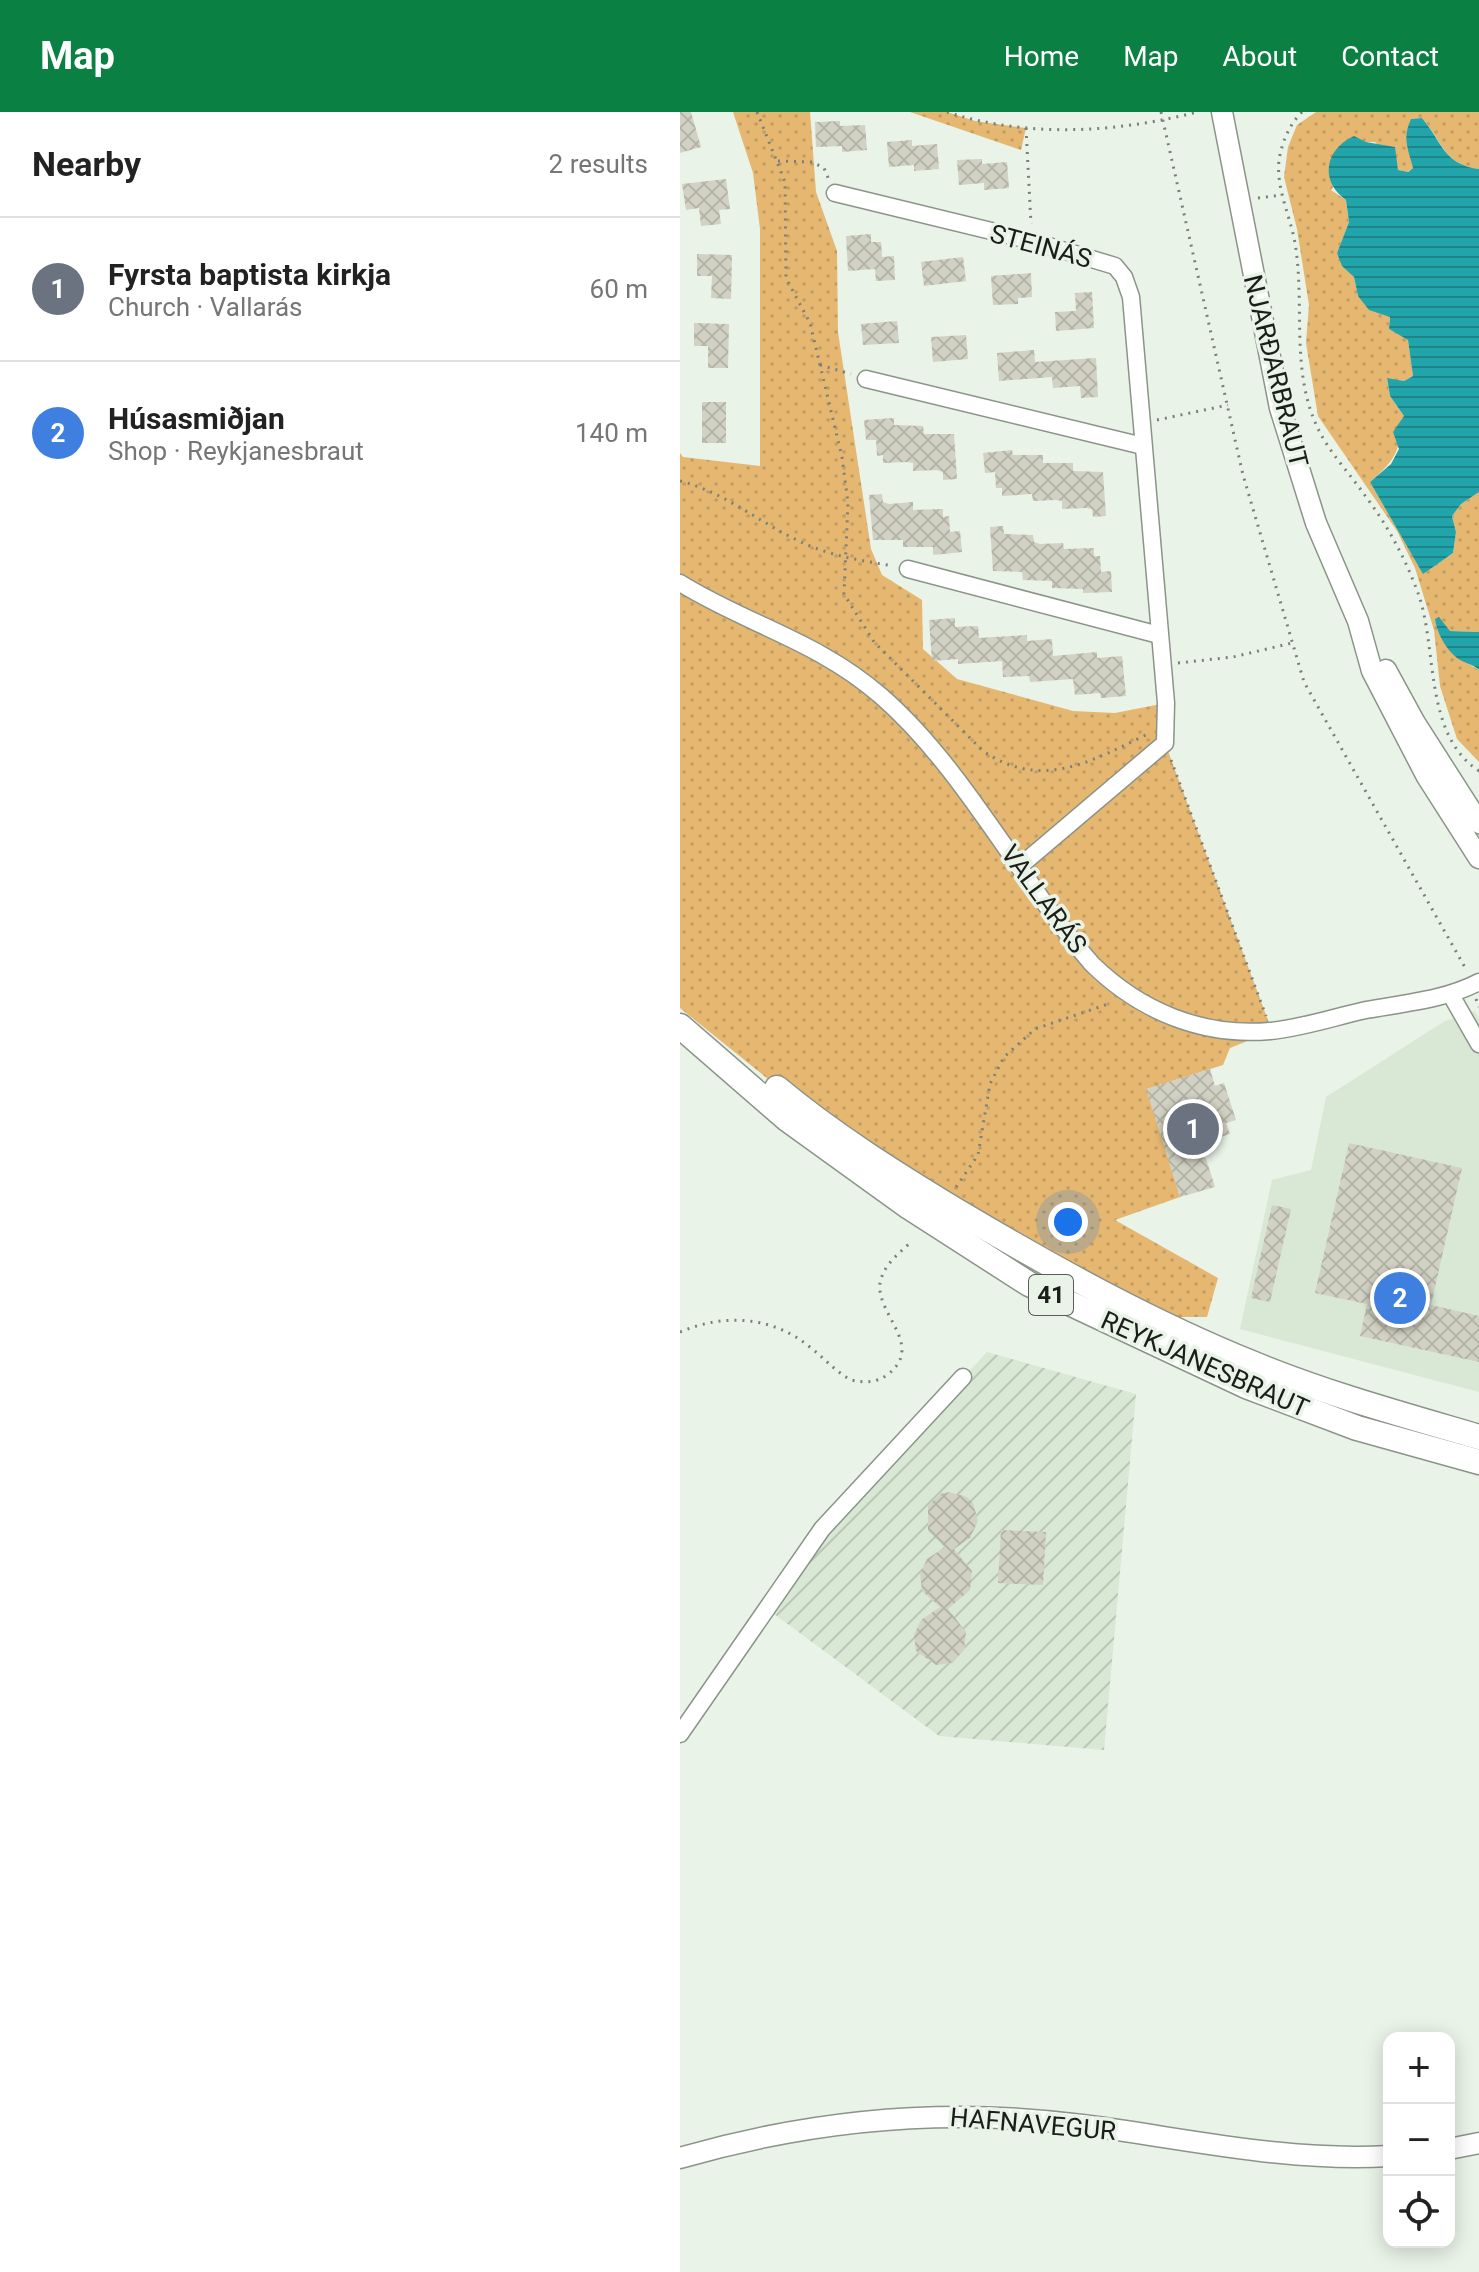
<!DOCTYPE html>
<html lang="en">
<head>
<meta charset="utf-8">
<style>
  body { margin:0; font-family:Roboto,sans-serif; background:#f6f6f6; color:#222 }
  .controls { position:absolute; right:24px; bottom:24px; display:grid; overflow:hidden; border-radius:16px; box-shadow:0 4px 20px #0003 }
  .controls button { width:72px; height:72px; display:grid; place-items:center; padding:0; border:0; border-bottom:2px solid #e0e0e0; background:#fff; color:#222; font:40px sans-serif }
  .you { position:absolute; left:388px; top:1110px; width:28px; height:28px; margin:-20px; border:6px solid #fff; border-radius:50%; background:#1a73e8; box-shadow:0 0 0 12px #1a73e833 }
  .badge { display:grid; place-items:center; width:52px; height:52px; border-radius:50%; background:#0b8043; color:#fff; font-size:26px; font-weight:700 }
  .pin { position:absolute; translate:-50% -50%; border:4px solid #fff; box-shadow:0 2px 8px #0006 }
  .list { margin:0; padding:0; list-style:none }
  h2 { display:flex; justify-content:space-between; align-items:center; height:104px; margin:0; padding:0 32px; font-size:34px }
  h2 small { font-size:26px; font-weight:400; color:#767676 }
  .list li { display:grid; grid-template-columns:52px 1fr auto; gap:24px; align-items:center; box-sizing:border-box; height:144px; padding:0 32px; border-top:2px solid #e0e0e0 }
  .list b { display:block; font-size:30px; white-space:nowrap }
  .list p { margin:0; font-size:26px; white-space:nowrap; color:#767676 }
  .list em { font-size:26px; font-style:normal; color:#767676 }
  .icon { flex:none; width:44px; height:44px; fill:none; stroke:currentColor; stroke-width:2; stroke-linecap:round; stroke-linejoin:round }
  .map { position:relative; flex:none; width:799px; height:2160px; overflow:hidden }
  header { display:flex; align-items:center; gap:48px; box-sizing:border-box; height:112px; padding:0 40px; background:#0b8043; color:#fff }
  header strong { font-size:38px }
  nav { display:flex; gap:44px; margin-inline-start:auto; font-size:28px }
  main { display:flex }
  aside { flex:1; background:#fff }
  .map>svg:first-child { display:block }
</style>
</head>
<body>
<header>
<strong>Map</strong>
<nav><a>Home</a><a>Map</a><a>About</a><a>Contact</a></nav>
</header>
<main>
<aside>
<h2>Nearby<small>2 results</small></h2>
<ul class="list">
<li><span class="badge" style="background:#6b7280">1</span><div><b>Fyrsta baptista kirkja</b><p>Church · Vallarás</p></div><em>60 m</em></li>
<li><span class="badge" style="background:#3f7fe0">2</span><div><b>Húsasmiðjan</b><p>Shop · Reykjanesbraut</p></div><em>140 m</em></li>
</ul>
</aside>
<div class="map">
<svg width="799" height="2160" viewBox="0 0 799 2160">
  <defs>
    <pattern id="industrial-furrows" width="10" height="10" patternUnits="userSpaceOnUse" patternTransform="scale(2)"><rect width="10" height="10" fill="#d9e8d5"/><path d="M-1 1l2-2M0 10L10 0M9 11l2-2" fill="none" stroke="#bac7b6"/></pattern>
    <pattern id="green-dots" width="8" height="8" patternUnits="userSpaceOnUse" patternTransform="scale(2)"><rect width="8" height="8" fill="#e5b771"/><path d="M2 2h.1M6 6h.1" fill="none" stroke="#c49d61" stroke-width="1.8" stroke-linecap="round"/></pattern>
    <pattern id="water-rules" width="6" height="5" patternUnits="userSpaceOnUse" patternTransform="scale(2)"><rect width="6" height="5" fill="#22a4ab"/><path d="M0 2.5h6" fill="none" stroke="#1d858a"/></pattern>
    <pattern id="building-cross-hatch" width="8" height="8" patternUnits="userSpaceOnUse" patternTransform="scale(2)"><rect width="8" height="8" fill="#d2d2c4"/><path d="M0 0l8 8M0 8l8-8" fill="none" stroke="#b4b4a8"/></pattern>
  </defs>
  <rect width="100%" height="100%" fill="#e9f3e7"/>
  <path fill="#d9e8d5" d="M795,899L799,907V1280L560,1217L592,1068L631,1058L646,985L765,909Z"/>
  <path fill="url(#industrial-furrows)" d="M307,1240L456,1282L424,1638L259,1624L86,1496L142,1417Z"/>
  <g fill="url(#green-dots)">
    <path d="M53,0H130L136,80L157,139L158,220L191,437L202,463L242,488L243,537L277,567L393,599L435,601L486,591L485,631L592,919L550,936L543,953L467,977L500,1085L435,1108L538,1166L527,1205H468L119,992L0,896V341L3,345L80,354V117L73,61Z"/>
    <path d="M230,0H267L295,9L346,16L341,38Z"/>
    <path d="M636,0H799V57C763,52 764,31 742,6L731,7L733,56L727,60L718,58L716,50L695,30H687L651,78L666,88L669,110L657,141L674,165L678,184L710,205L709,217L728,227L733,264L724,269L707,267L710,284L724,304C719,339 717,347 690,370L743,461L773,441L776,420L772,404L781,392L799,380V520L770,519L789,552L799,558V650L777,627L760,574L754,518L735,456L717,419L638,304L626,231L629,193L617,117L604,65L608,35L617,13Z"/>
  </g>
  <g fill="url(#water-rules)">
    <path d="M742,6C763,31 763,52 799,57V380L781,392L772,404L776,420L773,441L743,462L690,370L711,352L719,337L713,320L724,304L710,284L707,266L724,269L733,264L728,228L709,217L710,205L689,198L678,184L674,165L662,154L657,141L669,110L666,88C639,69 645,37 674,24L686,30L715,35L718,58L728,60L733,56C728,37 722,26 731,7Z"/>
    <path d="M759,505L770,519L799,520V558C793,552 784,551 777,546C765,536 757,521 755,507Z"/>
  </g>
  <g fill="url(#building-cross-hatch)">
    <path d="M0,0H11L21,35L0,41Z"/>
    <path d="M160,9V14L185,13L187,38L162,40V34L136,35L135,10Z"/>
    <path d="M232,28V34L257,32L259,57L234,59V53L209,55L207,30Z"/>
    <path d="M302,47V52L327,50L329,76L304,78V71L279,73L277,48Z"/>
    <path d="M46,67L50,97L39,98L41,112L21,114L19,96L6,98L2,72Z"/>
    <path d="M191,122V130H201L202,145L214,144L215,168L196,169L195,157L168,159L166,124Z"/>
    <path d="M17,142L52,143L51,187L31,186L32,164H17Z"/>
    <path d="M283,145L286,169L244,174L241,150Z"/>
    <path d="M351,161L352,185L338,186V192L313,193L311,164Z"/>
    <path d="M412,180L414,216L376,219L375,200L396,199L395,181Z"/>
    <path d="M217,209L219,231L183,233L181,212Z"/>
    <path d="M14,211L49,212L48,256H28V234H14Z"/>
    <path d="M286,223L288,247L253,250L251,225Z"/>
    <path d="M354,238L355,250L416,246L418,285L401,286L400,274L373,276L372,265L319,269L317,241Z"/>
    <rect x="22" y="290" width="24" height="41"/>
    <path d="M214,306V313L243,314L244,322H274L277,367L263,368V360L257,358L233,359V351L227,350L203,351V343L197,344L196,328H186L184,308Z"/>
    <path d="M332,338L333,343H363V351H393V359L423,360L426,404L413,405L412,397L406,396L382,397V389L376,388L353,389L352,382L322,384V376H316L315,360L305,361L303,341Z"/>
    <path d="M202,382L203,390L209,392L233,390V398L263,397V405L269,404L270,420L280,419L282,440L253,443V435H223V428H193L189,383Z"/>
    <path d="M323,414L324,422L353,423L354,430L360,432L383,431L384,437L414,436V444H420L421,460L431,459L432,480L403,481V477L372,476V469L343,468L342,460L313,459L310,415Z"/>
    <path d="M275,506V515L298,514L299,526L347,523V529L372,527L373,544L417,540V546L442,544L446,584L421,586L420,581L395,583L393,567L350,570L349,564L323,565L322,549L278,552V547L252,549L249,508Z"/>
    <path d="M530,957L535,974L544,971L556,1008L546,1011L550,1022L521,1031L535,1075L500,1085L466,977Z"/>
    <path d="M669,1031L782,1056L751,1193L799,1204V1250L680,1224L687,1192L635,1181Z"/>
    <path d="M592,1093L611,1097L590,1190L571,1186Z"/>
    <path d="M269,1380L287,1385L293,1391L298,1409L290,1426L274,1437L292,1459L290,1478L268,1497L286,1520L284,1538L272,1551L256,1553L236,1539L234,1523L241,1508L260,1495L242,1479L240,1462L247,1447L265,1435L248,1419V1394L260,1382Z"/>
    <path d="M321,1418L366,1420L363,1473L318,1471Z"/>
  </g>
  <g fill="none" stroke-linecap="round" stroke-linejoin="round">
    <defs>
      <g id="minor">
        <path d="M155,81L352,129L435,154L444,165L451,185L486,591L485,631L340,754"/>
        <path d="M186,267L463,334"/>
        <path d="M228,457L479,523"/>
        <path d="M0,471C68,513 138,529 201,584C283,655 341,770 412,852C460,899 522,925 590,919C622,916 654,905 686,898C725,891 764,888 799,870"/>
        <path d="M771,883L799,932"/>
        <path d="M0,1622L142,1417L283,1265"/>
      </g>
      <g id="major">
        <path d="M542,0L600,296L636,411L678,509L692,559L746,663L799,746"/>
        <path d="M706,558L735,611L799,711"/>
        <path d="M769,2037L799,2031"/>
        <path d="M0,2046C131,2008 266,1995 402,2013C504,2026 605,2050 709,2044"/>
      </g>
      <g id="highway">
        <path d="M0,914L107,1007L229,1095L349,1172L566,1274L677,1316L799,1350"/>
        <path d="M97,976C152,1022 216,1062 277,1099C373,1156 470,1210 574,1252C647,1282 724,1303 799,1325"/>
      </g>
    </defs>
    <use href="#minor" stroke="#8b9488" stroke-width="19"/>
    <use href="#major" stroke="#8b9488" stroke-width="23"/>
    <use href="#highway" stroke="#8b9488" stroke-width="27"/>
    <g stroke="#7a8079" stroke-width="3" stroke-dasharray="2 6" stroke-linecap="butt">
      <path d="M77,0L105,70L106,166L130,211L162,345L168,391L164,482L194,530L303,639C363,680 413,648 470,621"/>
      <path d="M267,0C347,26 436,21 517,0"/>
      <path d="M481,0L563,363L624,570L787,859"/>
      <path d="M622,0C609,13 602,30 599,48C596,77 610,103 615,131C625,190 611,254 635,310C647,339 669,360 686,385C708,414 725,446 738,481C758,536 743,622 799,659"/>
      <path d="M346,16L351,112"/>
      <path d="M98,49L132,50L144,56L149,68"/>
      <path d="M578,86L602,83"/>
      <path d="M140,253L171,262"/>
      <path d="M477,308L548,293"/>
      <path d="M0,369C44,380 77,409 117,428C149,444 179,448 213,454"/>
      <path d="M498,551L553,545L612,531"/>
      <path d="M491,648L586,904"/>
      <path d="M796,887L799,895"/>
      <path d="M276,1075L298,1043L310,972L324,945L355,917L431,891"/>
      <path d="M0,1220C45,1201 93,1204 131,1236C145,1247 156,1260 171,1268C184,1271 196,1271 207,1263C246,1234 196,1203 200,1171C203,1154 218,1142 230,1131"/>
    </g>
    <use href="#minor" stroke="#fff" stroke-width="16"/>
    <use href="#major" stroke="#fff" stroke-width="20"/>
    <use href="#highway" stroke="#fff" stroke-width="24"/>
  </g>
  <g text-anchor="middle" stroke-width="7" stroke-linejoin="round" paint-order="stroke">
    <rect fill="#e9f3e7" stroke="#585d57" stroke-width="2" x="349" y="1163" width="44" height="40" rx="6"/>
    <g font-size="24" font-weight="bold" fill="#1a1d19">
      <text x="371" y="1191">41</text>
    </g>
    <g font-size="26" fill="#1a1d19" stroke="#e9f3e7">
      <text transform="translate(361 134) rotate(15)" y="9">STEINÁS</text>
      <text transform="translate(596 259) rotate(76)" y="9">NJARÐARBRAUT</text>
      <text transform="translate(364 787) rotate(54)" y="9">VALLARÁS</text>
      <text transform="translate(525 1252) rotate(24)" y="9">REYKJANESBRAUT</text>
      <text transform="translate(353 2012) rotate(5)" y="9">HAFNAVEGUR</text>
    </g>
  </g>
</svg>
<div class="controls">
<button>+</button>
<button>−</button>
<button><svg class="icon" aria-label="locate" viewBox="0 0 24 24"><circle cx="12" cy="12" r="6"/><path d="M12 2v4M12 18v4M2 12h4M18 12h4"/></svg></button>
</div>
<div class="you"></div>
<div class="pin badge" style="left:513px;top:1017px;background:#6b7280">1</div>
<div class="pin badge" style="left:720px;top:1186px;background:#3f7fe0">2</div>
</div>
</main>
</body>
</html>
